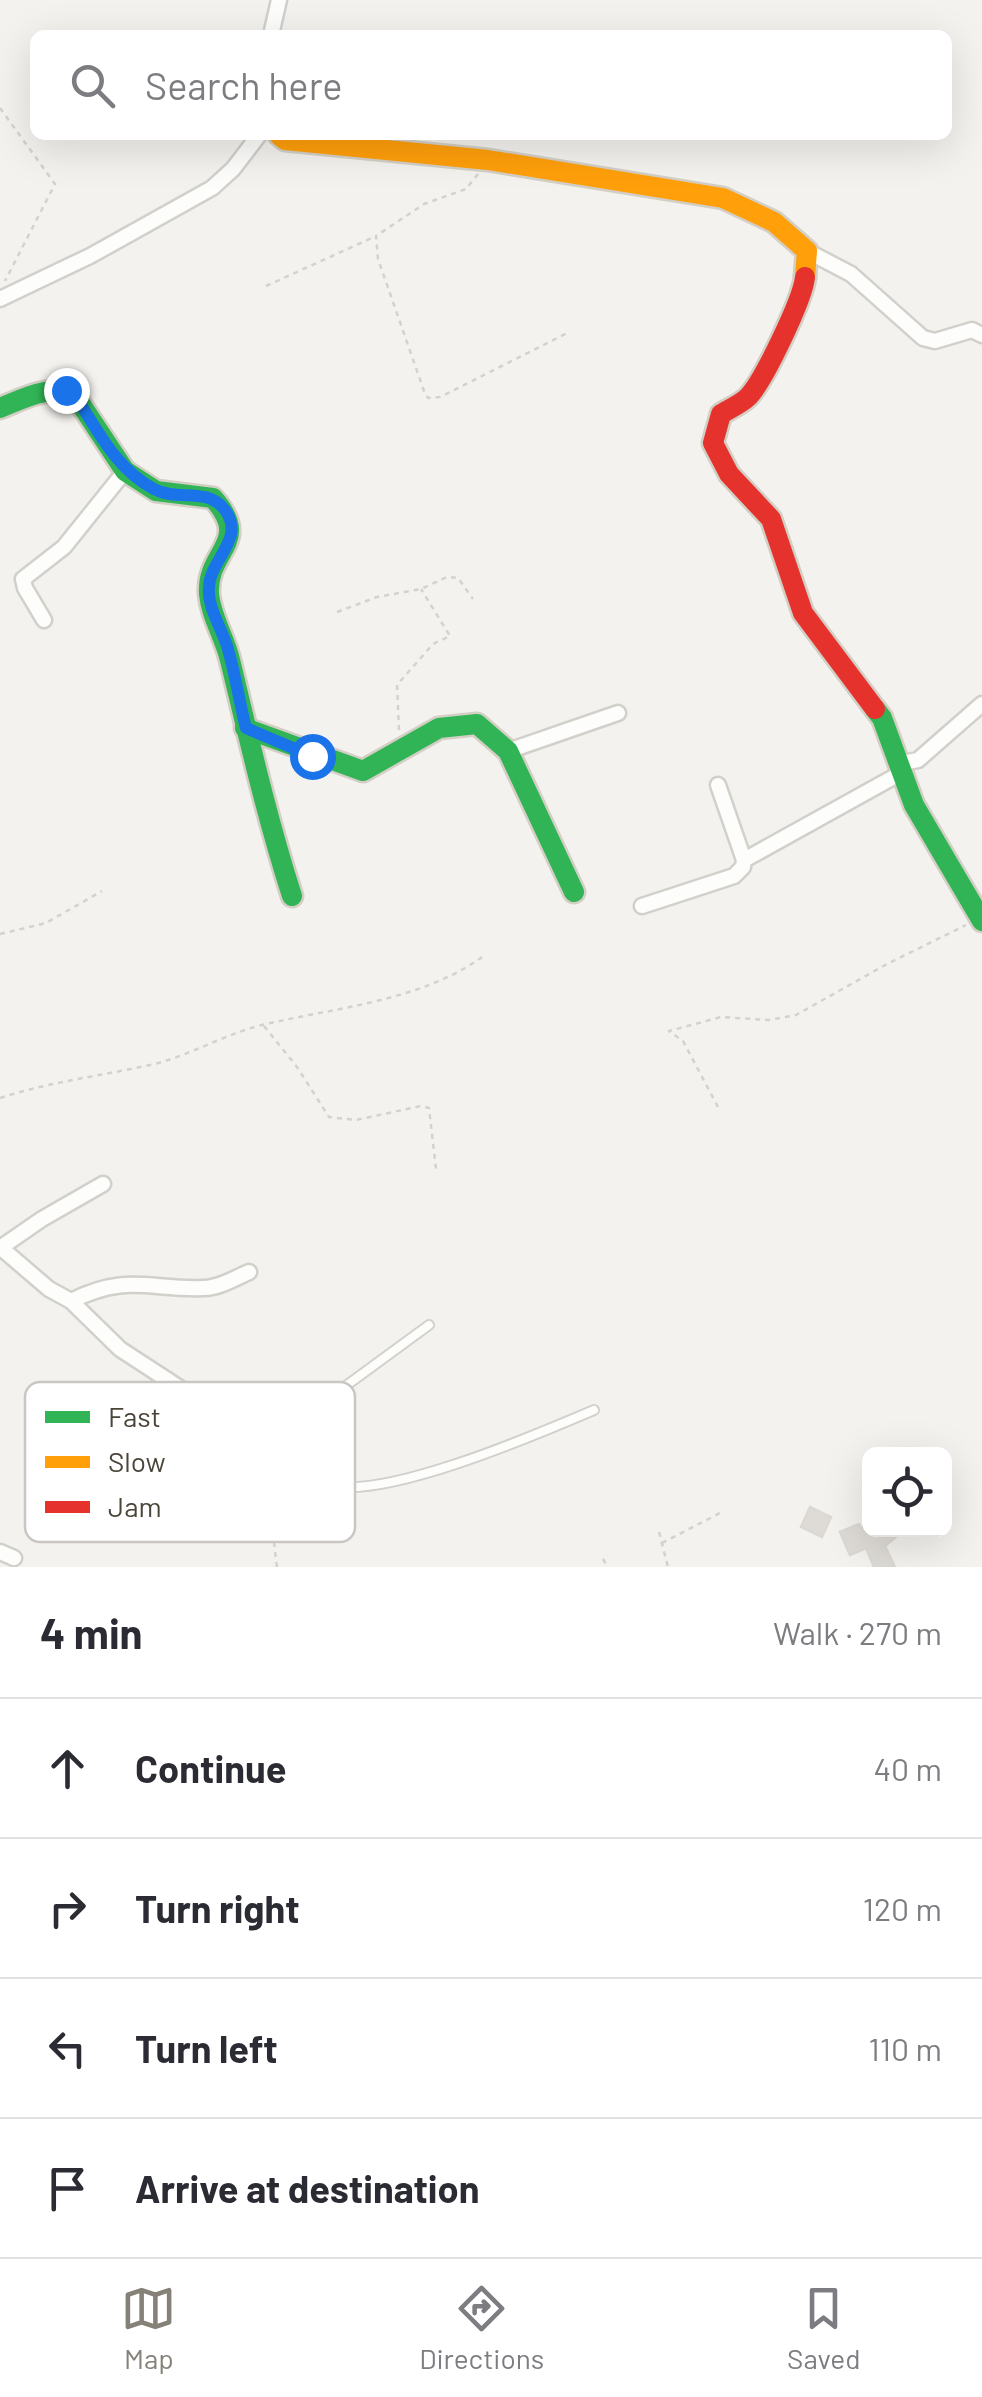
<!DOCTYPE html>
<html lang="en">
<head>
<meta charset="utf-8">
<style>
  body { margin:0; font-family:Barlow,sans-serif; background:#f7f7f7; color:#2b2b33 }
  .controls { position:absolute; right:30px; bottom:30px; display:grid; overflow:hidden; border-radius:15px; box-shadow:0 10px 40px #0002 }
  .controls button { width:90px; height:90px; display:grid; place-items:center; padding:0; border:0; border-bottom:2px solid #e1e1e2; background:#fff; color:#2b2b33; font:50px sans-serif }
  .stop { position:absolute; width:30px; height:30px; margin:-22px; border:8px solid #1a73e8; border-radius:50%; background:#fff }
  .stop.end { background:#1a73e8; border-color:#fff; box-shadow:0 2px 10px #0008 }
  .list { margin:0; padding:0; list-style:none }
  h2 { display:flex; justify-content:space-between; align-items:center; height:130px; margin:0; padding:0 40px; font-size:42px }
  h2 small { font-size:32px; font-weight:400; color:#7c7c81 }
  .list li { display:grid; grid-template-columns:65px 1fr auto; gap:30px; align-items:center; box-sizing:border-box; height:140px; padding:0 40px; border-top:2px solid #e1e1e2 }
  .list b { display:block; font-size:38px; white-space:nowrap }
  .list em { font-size:32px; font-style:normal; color:#7c7c81 }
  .icon { flex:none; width:55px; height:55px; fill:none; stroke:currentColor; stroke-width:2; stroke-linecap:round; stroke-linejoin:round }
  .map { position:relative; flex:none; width:982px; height:1567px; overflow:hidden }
  .search { position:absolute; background:#fff; box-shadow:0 10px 40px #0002; left:30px; right:30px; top:30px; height:110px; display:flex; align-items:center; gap:25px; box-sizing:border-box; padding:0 35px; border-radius:15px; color:#7c7c81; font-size:38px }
  .sheet { height:690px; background:#fff }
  nav { display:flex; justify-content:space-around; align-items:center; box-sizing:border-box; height:140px; border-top:2px solid #e1e1e2; background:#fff; font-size:28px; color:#7c7c81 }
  nav a { display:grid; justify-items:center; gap:5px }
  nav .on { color:#868178 }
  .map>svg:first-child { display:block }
</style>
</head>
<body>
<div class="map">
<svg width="982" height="1567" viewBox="0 0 982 1567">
  <rect width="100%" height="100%" fill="#f4f2ee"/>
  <g fill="#dedbd6" stroke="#dcd9d4" stroke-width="2.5">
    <path d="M810,1507L831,1517L822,1537L801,1527Z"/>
    <path d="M859,1524L861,1528L867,1526L868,1530H904L885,1546L895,1567H874L866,1548L850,1555L840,1532Z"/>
  </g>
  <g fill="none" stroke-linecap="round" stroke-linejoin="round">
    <defs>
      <path id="lane" d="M429,1325L332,1396L299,1449L287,1458C298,1466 313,1480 326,1484C379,1503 540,1433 594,1410"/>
      <g id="street">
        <path d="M271,35L279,0"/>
        <path d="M807,251L851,274L923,338L935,341L972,330L982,335"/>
        <path d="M0,299L90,256L212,188L233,169L259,135"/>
        <path d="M44,620L25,588L23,579L64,547L125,471"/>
        <path d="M508,751L618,713"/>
        <path d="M897,764L918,760L982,704"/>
        <path d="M718,785L744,860"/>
        <path d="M642,906L734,876L743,867L744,860L901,773"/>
        <path d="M0,1247L49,1289L71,1301L120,1349L287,1458"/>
        <path d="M0,1248L42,1219L103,1184"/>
        <path d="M71,1301C127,1273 149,1290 204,1288C219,1288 235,1278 249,1272"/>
        <path d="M0,1552L14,1558"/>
      </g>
      <g id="fast">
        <path d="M0,408C25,398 50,383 76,397L125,471L156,491L213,498C253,543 206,550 209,594C211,617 225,638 230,660C249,739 267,818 292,896"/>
        <path d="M875,709L882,718L914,805L982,921"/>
        <path d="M245,728L363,771L439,728L477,724L508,751L574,892"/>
      </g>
      <path id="slow" d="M279,135L285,140L488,160L723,198L774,222L807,251L805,277"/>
      <path id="jam" d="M805,277C803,299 763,382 748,397C741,404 729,409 721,414L713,443L729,474L771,519L803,613L875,709"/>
    </defs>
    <use href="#lane" stroke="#d2d0cb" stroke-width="12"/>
    <use href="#street" stroke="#d2d0cb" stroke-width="19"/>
    <use href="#fast" stroke="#d3cfc5" stroke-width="25"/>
    <use href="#slow" stroke="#d3cfc5" stroke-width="25"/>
    <use href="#jam" stroke="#d3cfc5" stroke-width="25"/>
    <g stroke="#d3d2cc" stroke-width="2.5" stroke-dasharray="5 5" stroke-linecap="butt">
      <path d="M0,108L55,184L5,281"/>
      <path d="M478,174L466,189L424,204L376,236L378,259L424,391L428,398L440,397L569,332"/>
      <path d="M266,286L374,237"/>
      <path d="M337,612L377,597L421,589L447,577L458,578L473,599"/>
      <path d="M399,730L397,685L433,644L450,636L421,589"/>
      <path d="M0,934L46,923L102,891"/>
      <path d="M264,1026L297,1067L329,1117L356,1120L421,1106L429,1108L436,1169"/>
      <path d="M0,1098C49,1082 100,1076 150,1065C190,1056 226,1033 266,1024C339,1007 422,1001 485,955"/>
      <path d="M718,1107L683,1041L669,1031L721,1017L769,1020L796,1015L887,964L966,925"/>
      <path d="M659,1532L668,1567"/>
      <path d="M662,1543L722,1512"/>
      <path d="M603,1559L608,1567"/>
      <path d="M277,1567C272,1530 270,1506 289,1472"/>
    </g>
    <use href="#lane" stroke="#fdfdfc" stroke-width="8"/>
    <use href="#street" stroke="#fdfdfc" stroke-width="14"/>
    <use href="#fast" stroke="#30b455" stroke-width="20"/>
    <use href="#slow" stroke="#ff9f0a" stroke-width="20"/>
    <use href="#jam" stroke="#e5322d" stroke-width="20"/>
  </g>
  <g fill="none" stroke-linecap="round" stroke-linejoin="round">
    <path stroke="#1a73e8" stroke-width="12" d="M66,390L76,397C98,431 117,470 154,489C178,502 207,486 225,510C246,539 210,559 209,587C207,607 221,627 227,646C235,672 239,701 246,728L312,756"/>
  </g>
  <rect x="25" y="1382" width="330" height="160" rx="15" fill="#fff" stroke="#c9c7c4" stroke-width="2.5"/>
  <rect x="45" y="1411" width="45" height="12" fill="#30b455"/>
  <rect x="45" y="1456" width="45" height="12" fill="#ff9f0a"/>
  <rect x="45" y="1501" width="45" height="12" fill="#e5322d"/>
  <g font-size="28" fill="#4b4439">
    <text x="108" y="1427">Fast</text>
    <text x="108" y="1472">Slow</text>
    <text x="108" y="1517">Jam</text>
  </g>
</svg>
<div class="controls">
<button><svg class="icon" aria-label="locate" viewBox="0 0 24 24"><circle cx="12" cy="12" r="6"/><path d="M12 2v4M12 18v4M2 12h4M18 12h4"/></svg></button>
</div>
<div class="stop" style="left:312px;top:756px"></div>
<div class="stop end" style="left:66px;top:390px"></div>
<div class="search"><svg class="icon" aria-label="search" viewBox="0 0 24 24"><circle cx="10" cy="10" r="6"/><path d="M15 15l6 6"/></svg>Search here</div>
</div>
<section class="sheet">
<h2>4 min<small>Walk · 270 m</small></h2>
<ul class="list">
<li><svg class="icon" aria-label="ahead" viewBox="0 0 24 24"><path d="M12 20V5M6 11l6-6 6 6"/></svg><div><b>Continue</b></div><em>40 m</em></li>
<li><svg class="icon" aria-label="right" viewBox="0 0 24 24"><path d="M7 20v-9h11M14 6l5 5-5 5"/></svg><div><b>Turn right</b></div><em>120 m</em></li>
<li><svg class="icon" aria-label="left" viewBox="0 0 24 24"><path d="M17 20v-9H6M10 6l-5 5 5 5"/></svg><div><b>Turn left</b></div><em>110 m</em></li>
<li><svg class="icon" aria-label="arrive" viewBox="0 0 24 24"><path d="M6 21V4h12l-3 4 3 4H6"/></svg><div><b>Arrive at destination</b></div></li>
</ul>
</section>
<nav>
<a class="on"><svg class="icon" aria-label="map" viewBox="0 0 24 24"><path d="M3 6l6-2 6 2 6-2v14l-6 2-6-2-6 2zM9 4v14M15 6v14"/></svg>Map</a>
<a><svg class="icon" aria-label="directions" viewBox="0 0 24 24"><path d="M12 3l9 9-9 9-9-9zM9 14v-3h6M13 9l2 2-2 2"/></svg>Directions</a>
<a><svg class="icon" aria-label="saved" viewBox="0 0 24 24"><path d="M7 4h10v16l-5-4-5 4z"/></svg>Saved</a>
</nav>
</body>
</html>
